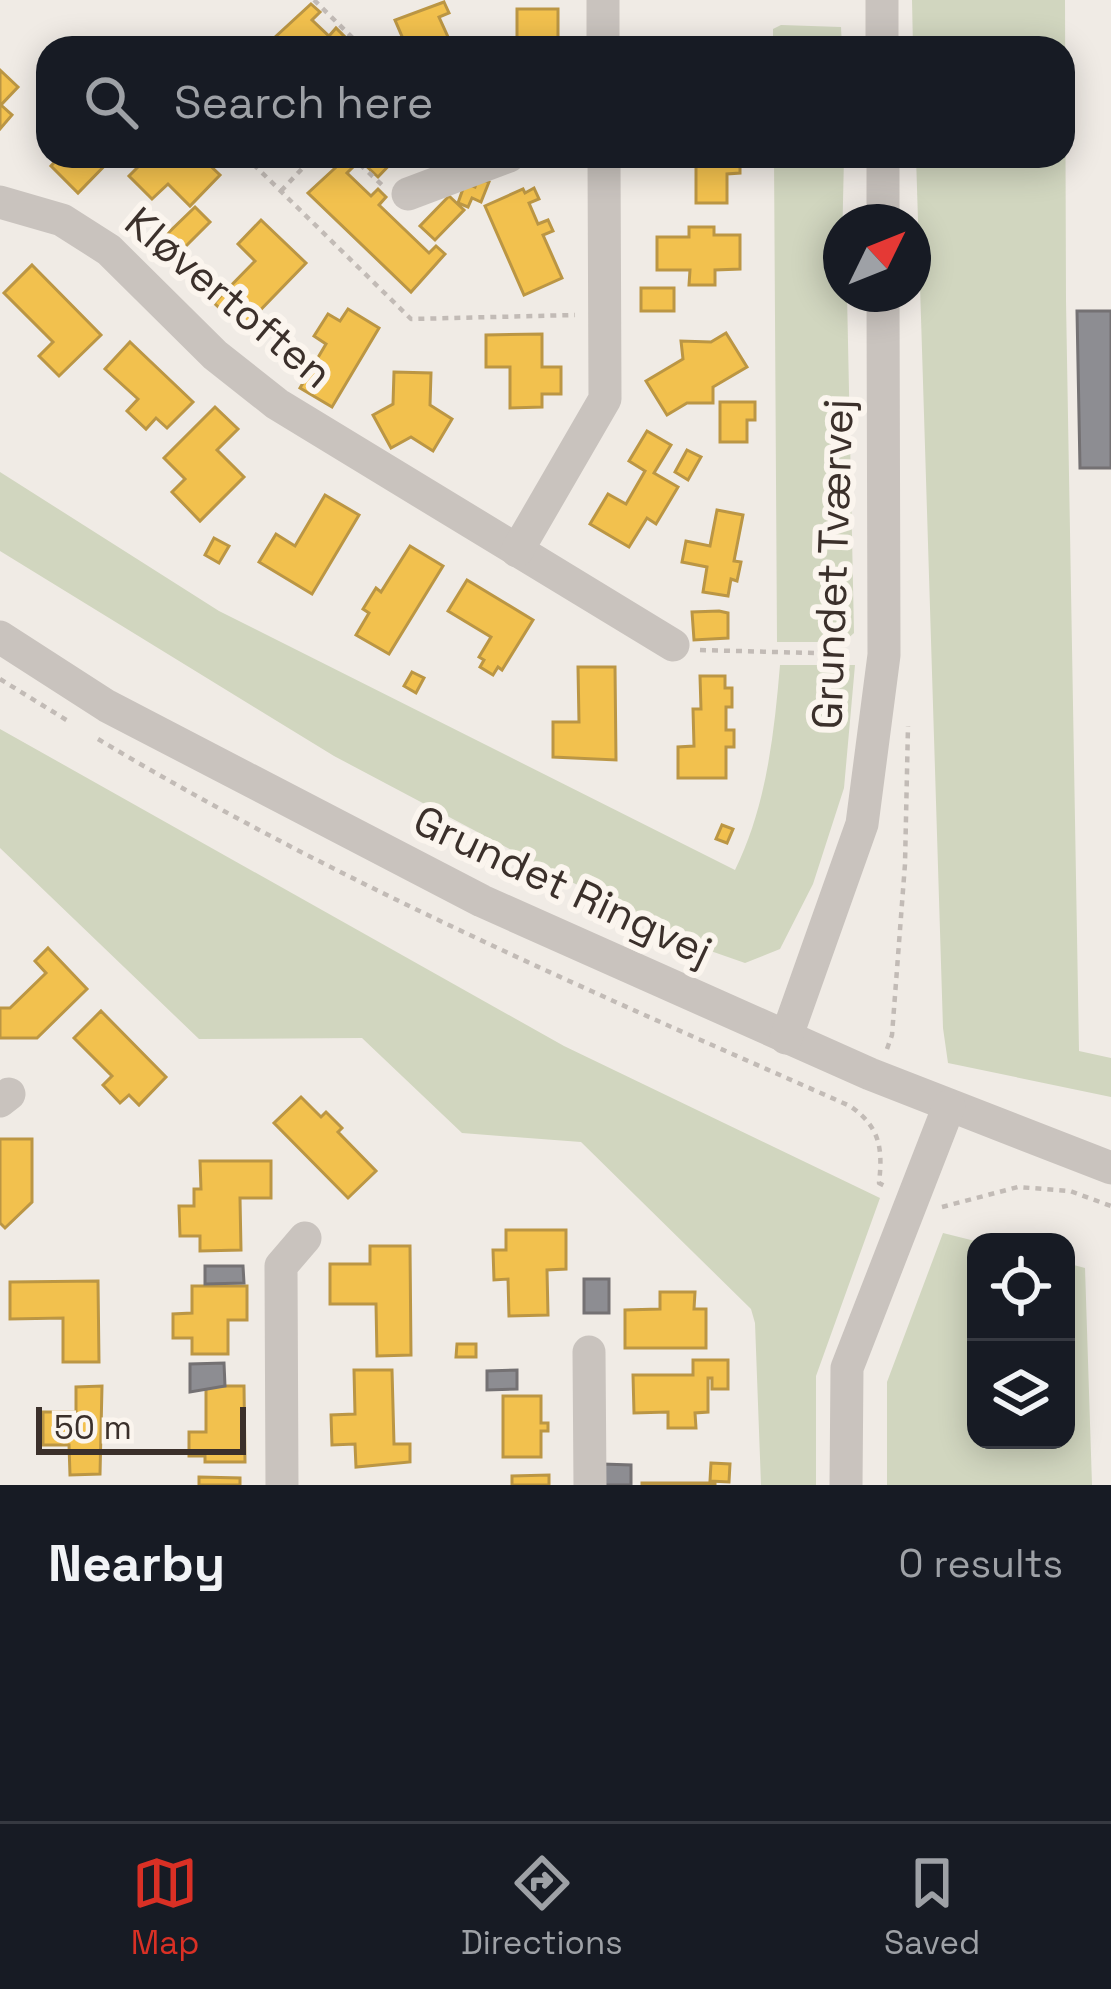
<!DOCTYPE html>
<html lang="en">
<head>
<meta charset="utf-8">
<style>
  body { margin:0; font-family:"Space Grotesk",sans-serif; background:#242831; color:#f1f3f6 }
  .controls { position:absolute; right:36px; bottom:36px; display:grid; overflow:hidden; border-radius:24px; box-shadow:0 6px 30px #0003 }
  .controls button { width:108px; height:108px; display:grid; place-items:center; padding:0; border:0; border-bottom:3px solid #363941; background:#171b24; color:#f1f3f6; font:60px sans-serif }
  .compass { position:absolute; left:823px; top:204px; width:108px; height:108px; border-radius:50%; background:#171b24; box-shadow:0 6px 30px #0003; rotate:47deg }
  .scale { position:absolute; left:36px; bottom:30px; width:210px; box-sizing:border-box; padding-left:12px; border:6px solid #3b302b; border-top:0; font-size:33px; line-height:42px; white-space:nowrap; color:#3b302b; -webkit-text-stroke:9px #fbf5ee; paint-order:stroke }
  .list { margin:0; padding:0; list-style:none }
  h2 { display:flex; justify-content:space-between; align-items:center; height:156px; margin:0; padding:0 48px; font-size:51px }
  h2 small { font-size:39px; font-weight:400; color:#9ea1a6 }
  .icon { flex:none; width:66px; height:66px; fill:none; stroke:currentColor; stroke-width:2; stroke-linecap:round; stroke-linejoin:round }
  .map { position:relative; flex:none; width:1111px; height:1485px; overflow:hidden }
  .search { position:absolute; background:#171b24; box-shadow:0 6px 30px #0003; left:36px; right:36px; top:36px; height:132px; display:flex; align-items:center; gap:30px; box-sizing:border-box; padding:0 42px; border-radius:36px; color:#9ea1a6; font-size:45px }
  .sheet { height:336px; background:#171b24 }
  nav { display:flex; justify-content:space-around; align-items:center; box-sizing:border-box; height:168px; border-top:3px solid #363941; background:#171b24; font-size:33px; color:#9ea1a6 }
  nav a { display:grid; justify-items:center; gap:6px }
  nav .on { color:#d93025 }
  .map>svg:first-child { display:block }
</style>
</head>
<body>
<div class="map">
<svg width="1111" height="1485" viewBox="0 0 1111 1485">
  <rect width="100%" height="100%" fill="#f0ebe5"/>
  <g fill="#d1d6bf">
    <path d="M912,0H1065L1066,301L1079,1051L1111,1058V1097L948,1063L943,1028L916,156H1063V48H913Z"/>
    <path d="M781,25L841,27L842,48H773V29Z"/>
    <path d="M774,156H844L841,294H847L854,633L844,642H777Z"/>
    <path d="M0,472L219,611L735,870C766,807 774,736 780,665H855L844,788L813,884L780,949L745,963L685,942L334,756L0,551Z"/>
    <path d="M0,729L564,1046L880,1198L816,1376V1485H761L755,1323L751,1309L581,1142L462,1133L362,1038L199,1039L0,848Z"/>
    <path d="M943,1233L979,1242H976V1440H1066V1263L1085,1268L1092,1485H887V1382Z"/>
  </g>
  <g fill="#f2c14e" stroke="#bb9644" stroke-width="3">
    <path d="M444,2L449,13L439,17L453,48H407L395,20Z"/>
    <path d="M311,4L320,12L312,20L329,36L336,28L345,37L337,44L341,48H282L273,39Z"/>
    <rect x="517" y="9" width="41" height="39"/>
    <path d="M0,70L18,87L1,105L12,115L0,129Z"/>
    <path d="M60,156H114L78,193L51,166Z"/>
    <path d="M149,156H200L220,175L190,206L168,184L152,199L129,176Z"/>
    <path d="M370,156H398L378,177L363,163Z"/>
    <path d="M696,156L740,157V173L727,174V203H696Z"/>
    <path d="M346,158L354,166L347,173L371,196L378,189L386,197L379,205L429,253L436,246L445,254L411,292L308,193Z"/>
    <path d="M478,178L489,182L481,202L472,198L468,207L458,203L465,183L475,187Z"/>
    <path d="M534,188L539,199L529,203L538,224L548,220L553,231L543,235L562,278L524,295L485,206L523,189L525,193Z"/>
    <path d="M449,196L464,210L435,240L420,226Z"/>
    <path d="M195,207L210,222L179,253L163,238Z"/>
    <path d="M261,220L306,263L242,329L214,303L255,261L238,244Z"/>
    <path d="M689,227H714V235H740V269L715,270V285H689L690,270H657V237H689Z"/>
    <path d="M32,265L101,335L59,376L39,356L53,342L4,293Z"/>
    <rect x="641" y="288" width="33" height="23"/>
    <path d="M348,309L379,328L332,407L300,388L326,344L314,336L328,314L340,321Z"/>
    <path d="M726,333L747,367L713,387V403H687L667,415L646,381L683,359L681,341L711,342Z"/>
    <path d="M542,334V367H561V394H542V407L510,408V367H486V335Z"/>
    <path d="M130,342L193,402L167,428L156,418L146,429L127,411L138,399L105,369Z"/>
    <path d="M394,372L431,373L430,405L452,419L433,451L411,437L391,448L373,415L393,404Z"/>
    <path d="M720,402H755V420H747V442H720Z"/>
    <path d="M215,407L238,429L217,450L244,477L200,521L172,492L185,479L164,458Z"/>
    <path d="M647,431L671,445L654,473L678,487L656,524L647,518L629,547L590,524L608,494L626,504L645,471L629,461Z"/>
    <path d="M687,450L701,457L688,480L675,472Z"/>
    <path d="M325,495L359,515L312,594L259,562L276,534L295,546Z"/>
    <path d="M717,510L743,515L734,561L741,562L737,581L731,579L728,596L703,592L707,567L682,562L686,541L710,546Z"/>
    <path d="M214,538L229,546L219,563L205,555Z"/>
    <path d="M410,546L443,566L389,654L356,635L369,613L363,609L376,588L381,592Z"/>
    <path d="M467,580L533,620L502,670L498,667L493,675L480,667L484,660L479,657L491,637L448,611Z"/>
    <path d="M719,611L728,613V638L694,640L692,612Z"/>
    <path d="M578,667H615L616,760L553,757V722H579Z"/>
    <path d="M412,672L424,678L416,693L404,686Z"/>
    <path d="M700,676H725V688H732V707H726V730H734V747H726V778H678V747L694,746L693,709H701Z"/>
    <path d="M722,825L733,829L727,843L716,839Z"/>
    <path d="M48,948L87,989L37,1038H0V1008H10L46,973L35,961Z"/>
    <path d="M101,1011L166,1077L139,1105L129,1095L120,1103L103,1085L112,1076L74,1038Z"/>
    <path d="M301,1097L321,1117L326,1112L342,1128L338,1132L376,1171L348,1198L274,1123Z"/>
    <path d="M0,1139H32V1202L5,1228L0,1223Z"/>
    <path d="M200,1161H271V1198H240L241,1250L200,1251V1236H180L179,1206H194V1189H201Z"/>
    <path d="M506,1230H566V1269L547,1270L548,1315L509,1316L508,1279L494,1280L493,1250H506Z"/>
    <path d="M370,1246H410L411,1355L377,1356L376,1304H330V1264H370Z"/>
    <path d="M98,1281L99,1362H63V1318L10,1319V1282Z"/>
    <path d="M192,1286H247V1320H228V1354H192V1338H173V1314L192,1313Z"/>
    <path d="M660,1292H695L694,1309H706V1348H625V1310L660,1309Z"/>
    <path d="M457,1344H476V1357H456Z"/>
    <path d="M693,1360H728V1389H712V1378H708V1412L695,1413L696,1428H668V1412L634,1413L633,1375H693Z"/>
    <path d="M354,1370H392L394,1444H410V1462L356,1467L355,1444L332,1445L331,1415L355,1414Z"/>
    <path d="M102,1386L100,1474L70,1475L69,1445H43V1412H76V1387Z"/>
    <path d="M206,1386H244L245,1462H205V1456H189V1432H206Z"/>
    <path d="M503,1396H541V1423H548V1431H541V1457H503Z"/>
    <path d="M711,1463L730,1464L729,1482L710,1481Z"/>
    <path d="M549,1475V1485H512V1476Z"/>
    <path d="M199,1477L240,1478V1485H199Z"/>
    <rect x="642" y="1483" width="73" height="2"/>
  </g>
  <g fill="#8d8d92" stroke="#747173" stroke-width="3">
    <path d="M1077,311H1111V468H1080Z"/>
    <path d="M205,1266H243L244,1283L205,1284Z"/>
    <rect x="584" y="1279" width="25" height="34"/>
    <path d="M224,1363L225,1386L190,1392V1364Z"/>
    <path d="M517,1370V1389L487,1390V1371Z"/>
    <path d="M602,1464L631,1465V1485H602Z"/>
  </g>
  <g fill="none" stroke-linecap="round" stroke-linejoin="round">
    <g stroke="#c2bbb6" stroke-width="4.5" stroke-dasharray="6 6" stroke-linecap="butt">
      <path d="M314,0L363,48"/>
      <path d="M245,156L411,319L575,315"/>
      <path d="M351,156L382,185"/>
      <path d="M281,191L314,156"/>
      <path d="M700,650L851,654"/>
      <path d="M0,679L68,721"/>
      <path d="M98,739C337,883 595,993 850,1106C880,1127 883,1148 879,1183L887,1187"/>
      <path d="M887,1049L892,1035L905,864L908,726"/>
      <path d="M942,1207L1018,1187L1070,1191L1111,1206"/>
    </g>
    <g stroke="#c9c3be" stroke-width="33">
      <path d="M603,0V48"/>
      <path d="M882,0V48"/>
      <path d="M883,156V222"/>
      <path d="M408,194L509,156"/>
      <path d="M0,202L62,220L109,250L215,355L277,404L673,645"/>
      <path d="M517,551L605,399L604,156"/>
      <path d="M0,637L107,706L482,901L870,1074L1111,1168"/>
      <path d="M786,1038L862,824L884,655L883,294"/>
      <path d="M0,1101L9,1094"/>
      <path d="M589,1352L590,1485"/>
      <path d="M282,1485L281,1266L305,1238"/>
      <path d="M846,1485L847,1368L949,1106"/>
    </g>
  </g>
  <g text-anchor="middle" stroke-width="12" stroke-linejoin="round" paint-order="stroke">
    <g font-size="42" fill="#3b302b" stroke="#fbf5ee">
      <text transform="translate(229 297) rotate(40)" y="15">Kløvertoften</text>
      <text transform="translate(832 564) rotate(-88)" y="15">Grundet Tværvej</text>
      <text transform="translate(563 885) rotate(25)" y="15">Grundet Ringvej</text>
    </g>
  </g>
</svg>
<div class="controls">
<button><svg class="icon" aria-label="locate" viewBox="0 0 24 24"><circle cx="12" cy="12" r="6"/><path d="M12 2v4M12 18v4M2 12h4M18 12h4"/></svg></button>
<button><svg class="icon" aria-label="layers" viewBox="0 0 24 24"><path d="M12 4l9 5-9 5-9-5zM3 14l9 5 9-5"/></svg></button>
</div>
<svg class="compass" viewBox="-18 -18 36 36"><path d="M0-13l5 13h-10z" fill="#e53935"/><path d="M0 13l5-13h-10z" fill="#9ea1a6"/></svg>
<div class="scale">50 m</div>
<div class="search"><svg class="icon" aria-label="search" viewBox="0 0 24 24"><circle cx="10" cy="10" r="6"/><path d="M15 15l6 6"/></svg>Search here</div>
</div>
<section class="sheet">
<h2>Nearby<small>0 results</small></h2>
<ul class="list">
</ul>
</section>
<nav>
<a class="on"><svg class="icon" aria-label="map" viewBox="0 0 24 24"><path d="M3 6l6-2 6 2 6-2v14l-6 2-6-2-6 2zM9 4v14M15 6v14"/></svg>Map</a>
<a><svg class="icon" aria-label="directions" viewBox="0 0 24 24"><path d="M12 3l9 9-9 9-9-9zM9 14v-3h6M13 9l2 2-2 2"/></svg>Directions</a>
<a><svg class="icon" aria-label="saved" viewBox="0 0 24 24"><path d="M7 4h10v16l-5-4-5 4z"/></svg>Saved</a>
</nav>
</body>
</html>
